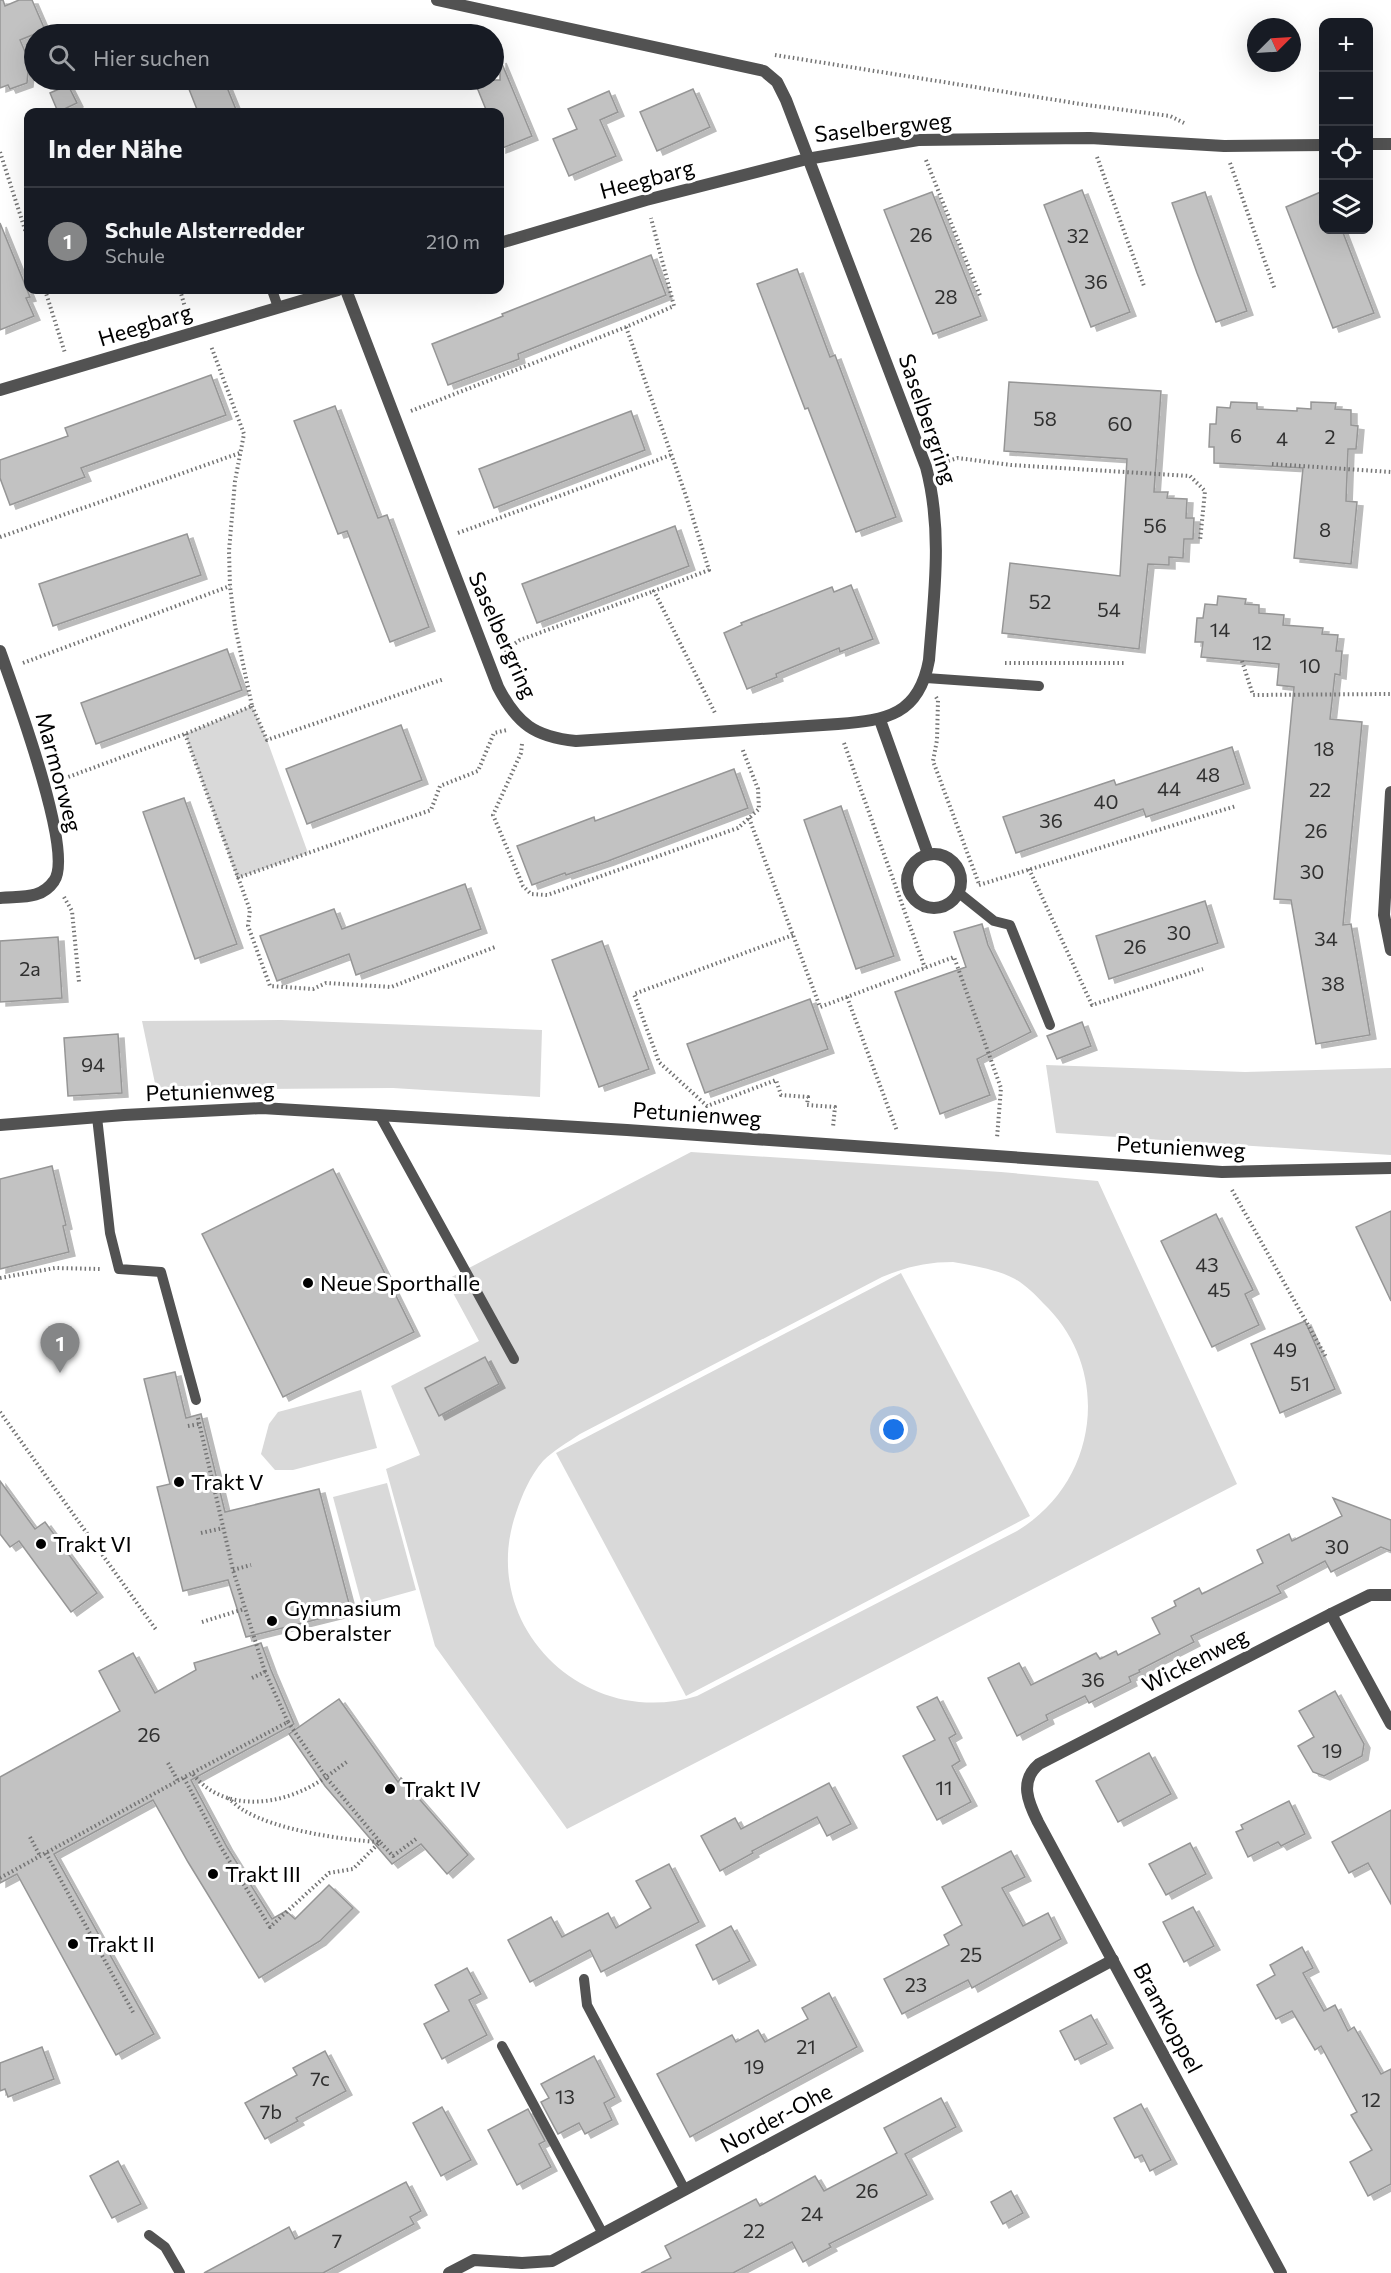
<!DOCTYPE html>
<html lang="de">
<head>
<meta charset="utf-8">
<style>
  body { margin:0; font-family:Commissioner,sans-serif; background:#20242c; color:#f1f3f6 }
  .controls { position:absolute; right:18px; top:18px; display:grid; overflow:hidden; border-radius:12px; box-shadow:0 6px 24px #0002 }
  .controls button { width:54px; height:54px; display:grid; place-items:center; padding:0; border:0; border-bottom:2px solid #363941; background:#171b24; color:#f1f3f6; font:30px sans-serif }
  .compass { position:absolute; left:1247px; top:18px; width:54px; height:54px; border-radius:50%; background:#171b24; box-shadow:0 6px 24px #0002; rotate:66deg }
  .you { position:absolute; left:894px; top:1430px; width:21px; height:21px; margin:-15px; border:4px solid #fff; border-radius:50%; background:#1a73e8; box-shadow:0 0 0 9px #1a73e833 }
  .badge { display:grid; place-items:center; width:39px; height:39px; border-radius:50%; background:#858687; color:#fff; font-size:20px; font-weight:700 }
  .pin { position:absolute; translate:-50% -50px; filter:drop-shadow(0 2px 3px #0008) }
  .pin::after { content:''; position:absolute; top:32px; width:21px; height:18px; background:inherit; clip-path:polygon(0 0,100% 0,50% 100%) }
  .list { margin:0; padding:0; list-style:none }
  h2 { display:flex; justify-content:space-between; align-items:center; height:78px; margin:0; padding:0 24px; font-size:26px }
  h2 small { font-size:20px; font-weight:400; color:#9ea1a6 }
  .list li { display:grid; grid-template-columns:39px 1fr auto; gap:18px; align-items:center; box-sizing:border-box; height:108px; padding:0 24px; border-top:2px solid #363941 }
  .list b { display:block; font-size:22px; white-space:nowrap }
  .list p { margin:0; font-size:20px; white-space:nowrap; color:#9ea1a6 }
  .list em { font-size:20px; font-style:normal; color:#9ea1a6 }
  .icon { flex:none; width:33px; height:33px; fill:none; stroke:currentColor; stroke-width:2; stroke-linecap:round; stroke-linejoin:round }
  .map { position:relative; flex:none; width:1391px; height:2273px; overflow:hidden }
  .search { position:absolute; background:#171b24; box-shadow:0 6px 24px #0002; left:24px; top:24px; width:480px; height:66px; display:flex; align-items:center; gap:15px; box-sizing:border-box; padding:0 21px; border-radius:33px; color:#9ea1a6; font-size:22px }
  .panel { position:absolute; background:#171b24; box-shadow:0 6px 24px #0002; left:24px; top:108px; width:480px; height:186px; border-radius:12px }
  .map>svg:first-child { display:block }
</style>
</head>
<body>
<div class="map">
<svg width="1391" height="2273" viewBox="0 0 1391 2273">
  <defs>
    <filter id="shadow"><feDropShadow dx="6" dy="4" stdDeviation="0" flood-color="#0004"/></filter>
  </defs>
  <rect width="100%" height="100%" fill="#fff"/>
  <g fill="#d9d9d9" fill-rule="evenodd">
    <path d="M252,706L267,740L308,853L237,878L185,734Z"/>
    <path d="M281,1020L542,1030L540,1097L393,1088L260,1089L157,1093L142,1021Z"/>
    <path d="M1046,1065L1245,1072L1391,1068V1155L1056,1133Z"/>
    <path d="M691,1152L1001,1172L1098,1181L1237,1484L567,1829L435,1646L386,1469L420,1455L391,1386L479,1341L446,1280ZM953,1262C974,1266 996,1269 1015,1279C1025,1285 1035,1294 1043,1303C1113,1369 1099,1482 1017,1531L697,1696C585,1730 477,1626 516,1513C522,1495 530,1476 543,1461C554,1450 567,1443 580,1434L882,1277C906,1267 927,1262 953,1262Z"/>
    <path d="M901,1273L1030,1516L686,1696L556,1453Z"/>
    <path d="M361,1390L377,1448L293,1470H275L261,1454L269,1424L278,1412Z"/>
    <path d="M387,1483L416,1590L362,1605L333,1497Z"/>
  </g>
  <g fill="#c2c2c2" stroke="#969696" stroke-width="1.5" filter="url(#shadow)">
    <path d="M0,0H3L5,6L19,0H32L45,30L20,40L29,61L27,83L10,89L8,85L0,88Z"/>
    <path d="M500,59L532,136L500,149V112H487L476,85L490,80H500Z"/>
    <path d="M200,80H224L237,112H198L187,84Z"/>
    <path d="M68,85L77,103L58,112L50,93Z"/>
    <path d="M693,89L710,127L657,151L640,112Z"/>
    <path d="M609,91L618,112L600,120L616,156L569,176L553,139L577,129L568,109Z"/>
    <path d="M1082,190L1130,312L1091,327L1044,205Z"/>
    <path d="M1323,191V230H1342L1374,313L1333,328L1286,207Z"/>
    <path d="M932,192L981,316L933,334L884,210Z"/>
    <path d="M1205,192L1247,311L1216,322L1197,273L1172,203Z"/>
    <path d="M0,223L30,297L26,298L34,316L0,330Z"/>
    <path d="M651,255L666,295L518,354L519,359L448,385L432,344L503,316L502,314Z"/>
    <path d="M797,269L830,357L835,355L896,517L856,532L808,408L805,409L757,284Z"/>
    <path d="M211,375L226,415L81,468L85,477L10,505L0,478V460L68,436L65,428Z"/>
    <path d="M1009,382L1161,391L1154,492H1168L1167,498L1187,499L1186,518H1194L1193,539H1184L1183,558L1169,557V565L1148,564L1139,649L1002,633L1010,563L1120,576L1127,459L1004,451Z"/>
    <path d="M1231,402L1257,403V409L1297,411V408L1311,409V402L1336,403L1335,409L1351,410V425L1358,426L1356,449H1348L1346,501L1357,502L1351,564L1294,558L1303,468L1214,463V447H1209L1210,424H1216L1217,407L1230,408Z"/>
    <path d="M335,406L378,518L387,515L429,627L390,642L347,531L338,534L294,421Z"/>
    <path d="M631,411L645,450L494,508L479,469Z"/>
    <path d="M675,526L689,566L537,623L522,584Z"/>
    <path d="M187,534L201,575L53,626L39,584Z"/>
    <path d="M851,585L873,639L840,652L839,648L776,674L777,677L747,689L724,633L742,625L741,623L832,587L834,592Z"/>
    <path d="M1218,596L1246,599L1245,604L1259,605V613L1284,615L1283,625L1323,628L1322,634L1338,635L1336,651H1342L1340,675L1335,674L1330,719L1362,722L1343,925L1351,924L1370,1035L1316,1044L1291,900L1274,899L1294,687L1277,685L1279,664L1201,657L1203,642H1195L1197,618H1203L1205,604L1217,605Z"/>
    <path d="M227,649L242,690L96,744L81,703Z"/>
    <path d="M401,725L422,780L307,824L286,769Z"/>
    <path d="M1232,747L1244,784L1146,817L1143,809L1016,853L1003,817L1114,780L1116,785Z"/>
    <path d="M734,769L748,808L608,861L566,875L565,873L532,885L517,846L594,817L595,821Z"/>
    <path d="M184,798L237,944L195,959L143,812Z"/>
    <path d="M841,806L894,956L856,969L804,820Z"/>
    <path d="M465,884L481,929L356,975L349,954L277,981L260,936L334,909L342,929Z"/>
    <path d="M1205,901L1218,943L1109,979L1096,936Z"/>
    <path d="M982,924L988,945L1031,1032L977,1059L990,1095L940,1114L895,992L966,967L954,932Z"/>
    <path d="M58,937L62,998L0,1002V941Z"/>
    <path d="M602,941L649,1069L599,1087L552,960Z"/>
    <path d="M810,999L828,1049L705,1093L687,1044Z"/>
    <path d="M1082,1022L1091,1046L1057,1059L1047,1036Z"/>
    <path d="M118,1034L122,1093L68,1096L64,1038Z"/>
    <path d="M52,1166L66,1225L63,1226L69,1252L0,1269V1179Z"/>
    <path d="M333,1169L414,1332L283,1397L202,1234Z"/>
    <path d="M1391,1211V1301L1356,1227Z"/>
    <path d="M1216,1214L1253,1290L1245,1294L1259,1325L1212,1347L1161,1241Z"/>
    <path d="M1305,1321L1335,1389L1280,1413L1251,1344Z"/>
    <path d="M485,1357L499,1384L439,1416L425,1388Z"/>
    <path d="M175,1372L186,1418L201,1414L225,1512L319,1489L351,1611L246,1637L228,1580L183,1591L157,1487L170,1484L144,1379Z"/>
    <path d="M0,1481L35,1529L45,1522L97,1593L71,1612L19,1541L10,1547L0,1534Z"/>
    <path d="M1333,1498L1391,1520V1551L1381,1547L1331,1572L1325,1561L1277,1586L1281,1593L1191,1636L1194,1642L1139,1670L1140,1672L1129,1677L1131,1682L1089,1703L1085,1696L1046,1715L1048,1720L1017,1736L988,1678L1019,1663L1031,1685L1096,1653L1100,1659L1116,1651L1118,1655L1160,1634L1152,1618L1176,1606L1174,1601L1199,1588L1202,1594L1263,1563L1257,1550L1289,1534L1292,1541L1342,1516Z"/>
    <path d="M261,1643L271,1670L294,1724L191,1780L227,1847L272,1919L286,1911L295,1919L329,1885L353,1908L320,1941L259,1978L188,1862L153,1800L54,1854L154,2034L116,2055L17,1874L0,1883V1777L120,1711L99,1671L133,1653L155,1693L196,1670L194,1663Z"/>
    <path d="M1335,1691L1364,1744L1362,1756L1324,1776L1313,1772L1298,1746L1314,1737L1299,1711Z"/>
    <path d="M937,1697L956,1734L949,1738L960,1761L952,1766L971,1802L937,1820L903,1756L935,1740L917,1707Z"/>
    <path d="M339,1699L398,1782L401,1778L468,1855L447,1874L421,1844L392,1864L325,1786L289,1734Z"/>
    <path d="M1149,1753L1171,1794L1118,1822L1096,1781Z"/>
    <path d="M829,1783L851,1824L827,1836L817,1817L752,1851L753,1853L720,1871L701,1836L735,1818L741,1829Z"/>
    <path d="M1289,1801L1305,1834L1281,1846L1278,1842L1248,1857L1236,1832L1243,1829L1241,1825Z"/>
    <path d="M1391,1810V1904L1368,1863L1349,1873L1332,1842Z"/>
    <path d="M1190,1843L1206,1874L1166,1895L1149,1864Z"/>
    <path d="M1011,1851L1025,1877L1002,1888L1023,1926L1048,1913L1061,1939L972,1988L968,1980L902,2014L884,1979L949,1945L944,1935L962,1925L942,1887Z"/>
    <path d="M669,1864L699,1922L601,1972L590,1950L530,1982L508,1940L551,1917L562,1937L608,1913L616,1928L651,1908L636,1881Z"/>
    <path d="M1193,1907L1214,1946L1184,1962L1163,1922Z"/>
    <path d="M731,1926L750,1961L713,1980L696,1945Z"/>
    <path d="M1302,1947L1313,1968L1303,1973L1324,2011L1335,2005L1348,2031L1354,2027L1381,2074L1391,2069V2184L1368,2196L1350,2162L1372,2150L1351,2115L1357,2112L1321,2046L1315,2050L1292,2011L1276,2019L1257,1985L1275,1975L1270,1965Z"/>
    <path d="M467,1968L481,1994L469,2000L487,2035L442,2059L424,2024L449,2011L435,1985Z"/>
    <path d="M829,1993L857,2047L690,2137L657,2074L732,2035L736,2042L758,2030L765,2042L808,2019L802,2008Z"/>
    <path d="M1091,2015L1107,2044L1075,2060L1060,2031Z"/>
    <path d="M42,2047L54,2079L8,2097L5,2089L0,2091V2063Z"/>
    <path d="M325,2051L346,2091L296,2118L298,2121L265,2139L245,2103L297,2075L293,2068Z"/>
    <path d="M594,2056L615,2097L604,2103L612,2120L585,2134L579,2123L558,2134L541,2102L549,2098L541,2084Z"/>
    <path d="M941,2098L956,2127L905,2154L927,2195L829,2244L831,2247L803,2262L792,2242L733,2273H641L671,2258L665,2246L756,2199L760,2206L815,2176L824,2191L897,2153L884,2128Z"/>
    <path d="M1141,2104L1171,2160L1150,2171L1142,2155L1135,2158L1114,2118Z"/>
    <path d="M442,2107L471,2160L441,2176L413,2123Z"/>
    <path d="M528,2109L545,2141L539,2144L551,2167L517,2185L488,2130Z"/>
    <path d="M118,2161L141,2204L112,2218L90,2176Z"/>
    <path d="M406,2182L421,2211L410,2217L414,2224L323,2273H204L289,2227L295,2239Z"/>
    <path d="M1011,2191L1023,2213L1003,2224L991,2202Z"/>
  </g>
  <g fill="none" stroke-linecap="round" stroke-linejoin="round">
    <g stroke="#747474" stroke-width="4" stroke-dasharray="1.5 3" stroke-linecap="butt">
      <path d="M775,55L1087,105L1170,116L1184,123"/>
      <path d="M0,152L28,239"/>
      <path d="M1097,157L1144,286"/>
      <path d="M926,160L981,298"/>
      <path d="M1230,163L1275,290"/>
      <path d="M45,290L65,353"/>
      <path d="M180,290L187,314"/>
      <path d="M626,327L686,496L709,570L654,591L715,713"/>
      <path d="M411,411L626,327L674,306L651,218"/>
      <path d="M944,462L958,458L1011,465L1190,476L1205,491L1200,541"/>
      <path d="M1272,464L1391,472"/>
      <path d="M458,533L671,455"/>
      <path d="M0,537L240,453"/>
      <path d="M504,651L520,640L654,591"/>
      <path d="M1242,661L1253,695L1391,694"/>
      <path d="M23,663L230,586"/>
      <path d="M1005,663H1125"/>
      <path d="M936,697L938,700L937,740L933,761L979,884"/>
      <path d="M252,706L267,740L444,679"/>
      <path d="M185,734L250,910L248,926L270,986L313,989L326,983L391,987L495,947"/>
      <path d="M844,743L925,968"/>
      <path d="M522,744L521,753L493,815L523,886L531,894L547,895L738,828L759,809L758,789L742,748"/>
      <path d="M60,780L185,734L252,706L235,626L230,586L229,551L235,481L244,434L211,346"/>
      <path d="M749,818L820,1007L954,957L1001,1088L997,1138"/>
      <path d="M1029,869L1092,1005L1203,969"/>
      <path d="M237,878L431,810L440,786L478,771L494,733L507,730"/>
      <path d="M979,885L1236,806"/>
      <path d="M64,897L72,911L79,982"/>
      <path d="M793,935L634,994L659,1062L707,1106L776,1080L781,1095L808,1097L807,1105L835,1107L833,1127"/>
      <path d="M847,997L897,1131"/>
      <path d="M1232,1190L1326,1357"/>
      <path d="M0,1278L55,1268L100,1269"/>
      <path d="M0,1412L157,1631"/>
      <path d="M198,1418L233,1570L265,1672"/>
      <path d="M188,1426L199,1424"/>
      <path d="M201,1533L223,1528"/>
      <path d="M233,1570L251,1565"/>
      <path d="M202,1622L244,1609"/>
      <path d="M252,1678L265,1672L288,1722"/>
      <path d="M288,1722L326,1777C287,1805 225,1816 192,1773Z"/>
      <path d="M168,1763L178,1781"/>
      <path d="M184,1778L222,1849L270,1927L329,1873L353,1869L380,1842L326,1777L348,1761"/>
      <path d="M228,1798C233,1802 238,1807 243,1810C276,1830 342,1840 380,1842L393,1856L416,1839"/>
      <path d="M30,1837L40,1856"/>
      <path d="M46,1853L134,2014"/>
      <path d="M0,1878L192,1773"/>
    </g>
    <g stroke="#525252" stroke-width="10">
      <path d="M272,290L278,307"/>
      <path d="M926,678L1039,686"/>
      <path d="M959,893L994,921L1010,925L1050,1025"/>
      <path d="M380,1116L514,1359"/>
      <path d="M97,1117L110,1233L119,1269L161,1272L196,1400"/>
      <path d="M584,1979L587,2005L685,2190"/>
      <path d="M502,2046L603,2234"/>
      <path d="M149,2235L165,2247L180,2273"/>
    </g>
    <g stroke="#525252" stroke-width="12">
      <path d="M1368,144H1391"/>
      <path d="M500,243L646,200L807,159L918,140L1090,138L1224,146L1324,145"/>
      <path d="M346,290L498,687C517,724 535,737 576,741L838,724C887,720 919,715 929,660C934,595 943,531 926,467L786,100L777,82L764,71L437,0"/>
      <path d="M0,390L338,290"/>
      <path d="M0,651C13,688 75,853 54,881C41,900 21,896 0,898"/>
      <path d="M880,720L928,854"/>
      <path d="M1391,792L1384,915L1391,950"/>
      <circle cx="934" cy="881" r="27"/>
      <path d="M0,1125L124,1115L262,1108L627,1130L1222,1172L1391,1168"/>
      <path d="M1331,1614L1391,1724"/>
      <path d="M449,2273L474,2260L522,2263L552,2261L1113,1960"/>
      <path d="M1281,2273L1038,1822C1028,1802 1019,1781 1039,1764L1331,1614L1370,1595H1391"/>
    </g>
  </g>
  <g fill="#000" stroke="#fff" stroke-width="2">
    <circle cx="308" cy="1283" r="6"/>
    <circle cx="179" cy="1482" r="6"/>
    <circle cx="41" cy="1544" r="6"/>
    <circle cx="272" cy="1621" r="6"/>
    <circle cx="390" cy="1789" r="6"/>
    <circle cx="213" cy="1874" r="6"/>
    <circle cx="73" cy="1944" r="6"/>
  </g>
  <g text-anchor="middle" stroke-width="6" stroke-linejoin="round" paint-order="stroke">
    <g font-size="20" fill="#303030">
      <text x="921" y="242">26</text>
      <text x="1078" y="243">32</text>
      <text x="1096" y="289">36</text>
      <text x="946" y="304">28</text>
      <text x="1045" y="426">58</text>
      <text x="1120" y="431">60</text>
      <text x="1236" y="443">6</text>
      <text x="1330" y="444">2</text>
      <text x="1282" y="446">4</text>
      <text x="1155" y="533">56</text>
      <text x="1325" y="537">8</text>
      <text x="1040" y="609">52</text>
      <text x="1109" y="617">54</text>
      <text x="1220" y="637">14</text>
      <text x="1262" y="650">12</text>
      <text x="1310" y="673">10</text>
      <text x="1324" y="756">18</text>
      <text x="1208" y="782">48</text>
      <text x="1169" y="796">44</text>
      <text x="1320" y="797">22</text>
      <text x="1106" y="809">40</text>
      <text x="1051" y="828">36</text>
      <text x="1316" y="838">26</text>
      <text x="1312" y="879">30</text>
      <text x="1179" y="940">30</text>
      <text x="1326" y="946">34</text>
      <text x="1135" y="954">26</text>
      <text x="30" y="976">2a</text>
      <text x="1333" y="991">38</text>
      <text x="93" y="1072">94</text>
      <text x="1207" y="1272">43</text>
      <text x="1219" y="1297">45</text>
      <text x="1285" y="1357">49</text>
      <text x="1300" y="1391">51</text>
      <text x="1337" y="1554">30</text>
      <text x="1093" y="1687">36</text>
      <text x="149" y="1742">26</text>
      <text x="1332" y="1758">19</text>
      <text x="944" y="1795">11</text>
      <text x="971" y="1962">25</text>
      <text x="916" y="1992">23</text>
      <text x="806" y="2054">21</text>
      <text x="754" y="2074">19</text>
      <text x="320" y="2086">7c</text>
      <text x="565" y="2104">13</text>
      <text x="1371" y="2107">12</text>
      <text x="271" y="2119">7b</text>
      <text x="867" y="2198">26</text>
      <text x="812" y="2221">24</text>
      <text x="754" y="2238">22</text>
      <text x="337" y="2248">7</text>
    </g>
    <g font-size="22" fill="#000" stroke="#fff">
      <text transform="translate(883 127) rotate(-6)" y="8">Saselbergweg</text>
      <text transform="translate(647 179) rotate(-15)" y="8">Heegbarg</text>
      <text transform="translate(145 325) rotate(-17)" y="8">Heegbarg</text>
      <text transform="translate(928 419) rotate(71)" y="8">Saselbergring</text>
      <text transform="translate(503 635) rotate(66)" y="8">Saselbergring</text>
      <text transform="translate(59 772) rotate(75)" y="8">Marmorweg</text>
      <text transform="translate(210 1091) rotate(-2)" y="8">Petunienweg</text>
      <text transform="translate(697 1114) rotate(4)" y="8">Petunienweg</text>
      <text transform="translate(1181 1147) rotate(3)" y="8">Petunienweg</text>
      <text transform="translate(1195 1660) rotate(-27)" y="8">Wickenweg</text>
      <text transform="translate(1168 2018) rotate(62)" y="8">Bramkoppel</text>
      <text transform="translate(776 2118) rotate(-28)" y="8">Norder-Ohe</text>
    </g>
    <g font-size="22" fill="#000" stroke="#fff" text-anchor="start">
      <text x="320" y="1291">Neue Sporthalle</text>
      <text x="191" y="1490">Trakt V</text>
      <text x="53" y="1552">Trakt VI</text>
      <text x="284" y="1616">Gymnasium<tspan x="284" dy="25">Oberalster</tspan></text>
      <text x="402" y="1797">Trakt IV</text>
      <text x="225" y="1882">Trakt III</text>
      <text x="85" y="1952">Trakt II</text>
    </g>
  </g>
</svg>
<div class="controls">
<button>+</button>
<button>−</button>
<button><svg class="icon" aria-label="locate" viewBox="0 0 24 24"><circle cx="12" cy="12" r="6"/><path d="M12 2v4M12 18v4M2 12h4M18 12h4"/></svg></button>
<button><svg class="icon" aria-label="layers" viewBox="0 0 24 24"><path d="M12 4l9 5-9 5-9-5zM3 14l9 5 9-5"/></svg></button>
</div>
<svg class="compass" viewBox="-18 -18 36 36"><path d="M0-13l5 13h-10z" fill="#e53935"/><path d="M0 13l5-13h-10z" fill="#9ea1a6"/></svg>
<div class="you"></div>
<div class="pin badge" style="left:60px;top:1373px">1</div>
<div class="search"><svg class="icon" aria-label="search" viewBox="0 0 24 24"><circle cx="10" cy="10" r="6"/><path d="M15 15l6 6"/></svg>Hier suchen</div>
<section class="panel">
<h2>In der Nähe<small></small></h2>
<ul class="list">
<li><span class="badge">1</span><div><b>Schule Alsterredder</b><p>Schule</p></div><em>210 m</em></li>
</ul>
</section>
</div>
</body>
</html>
